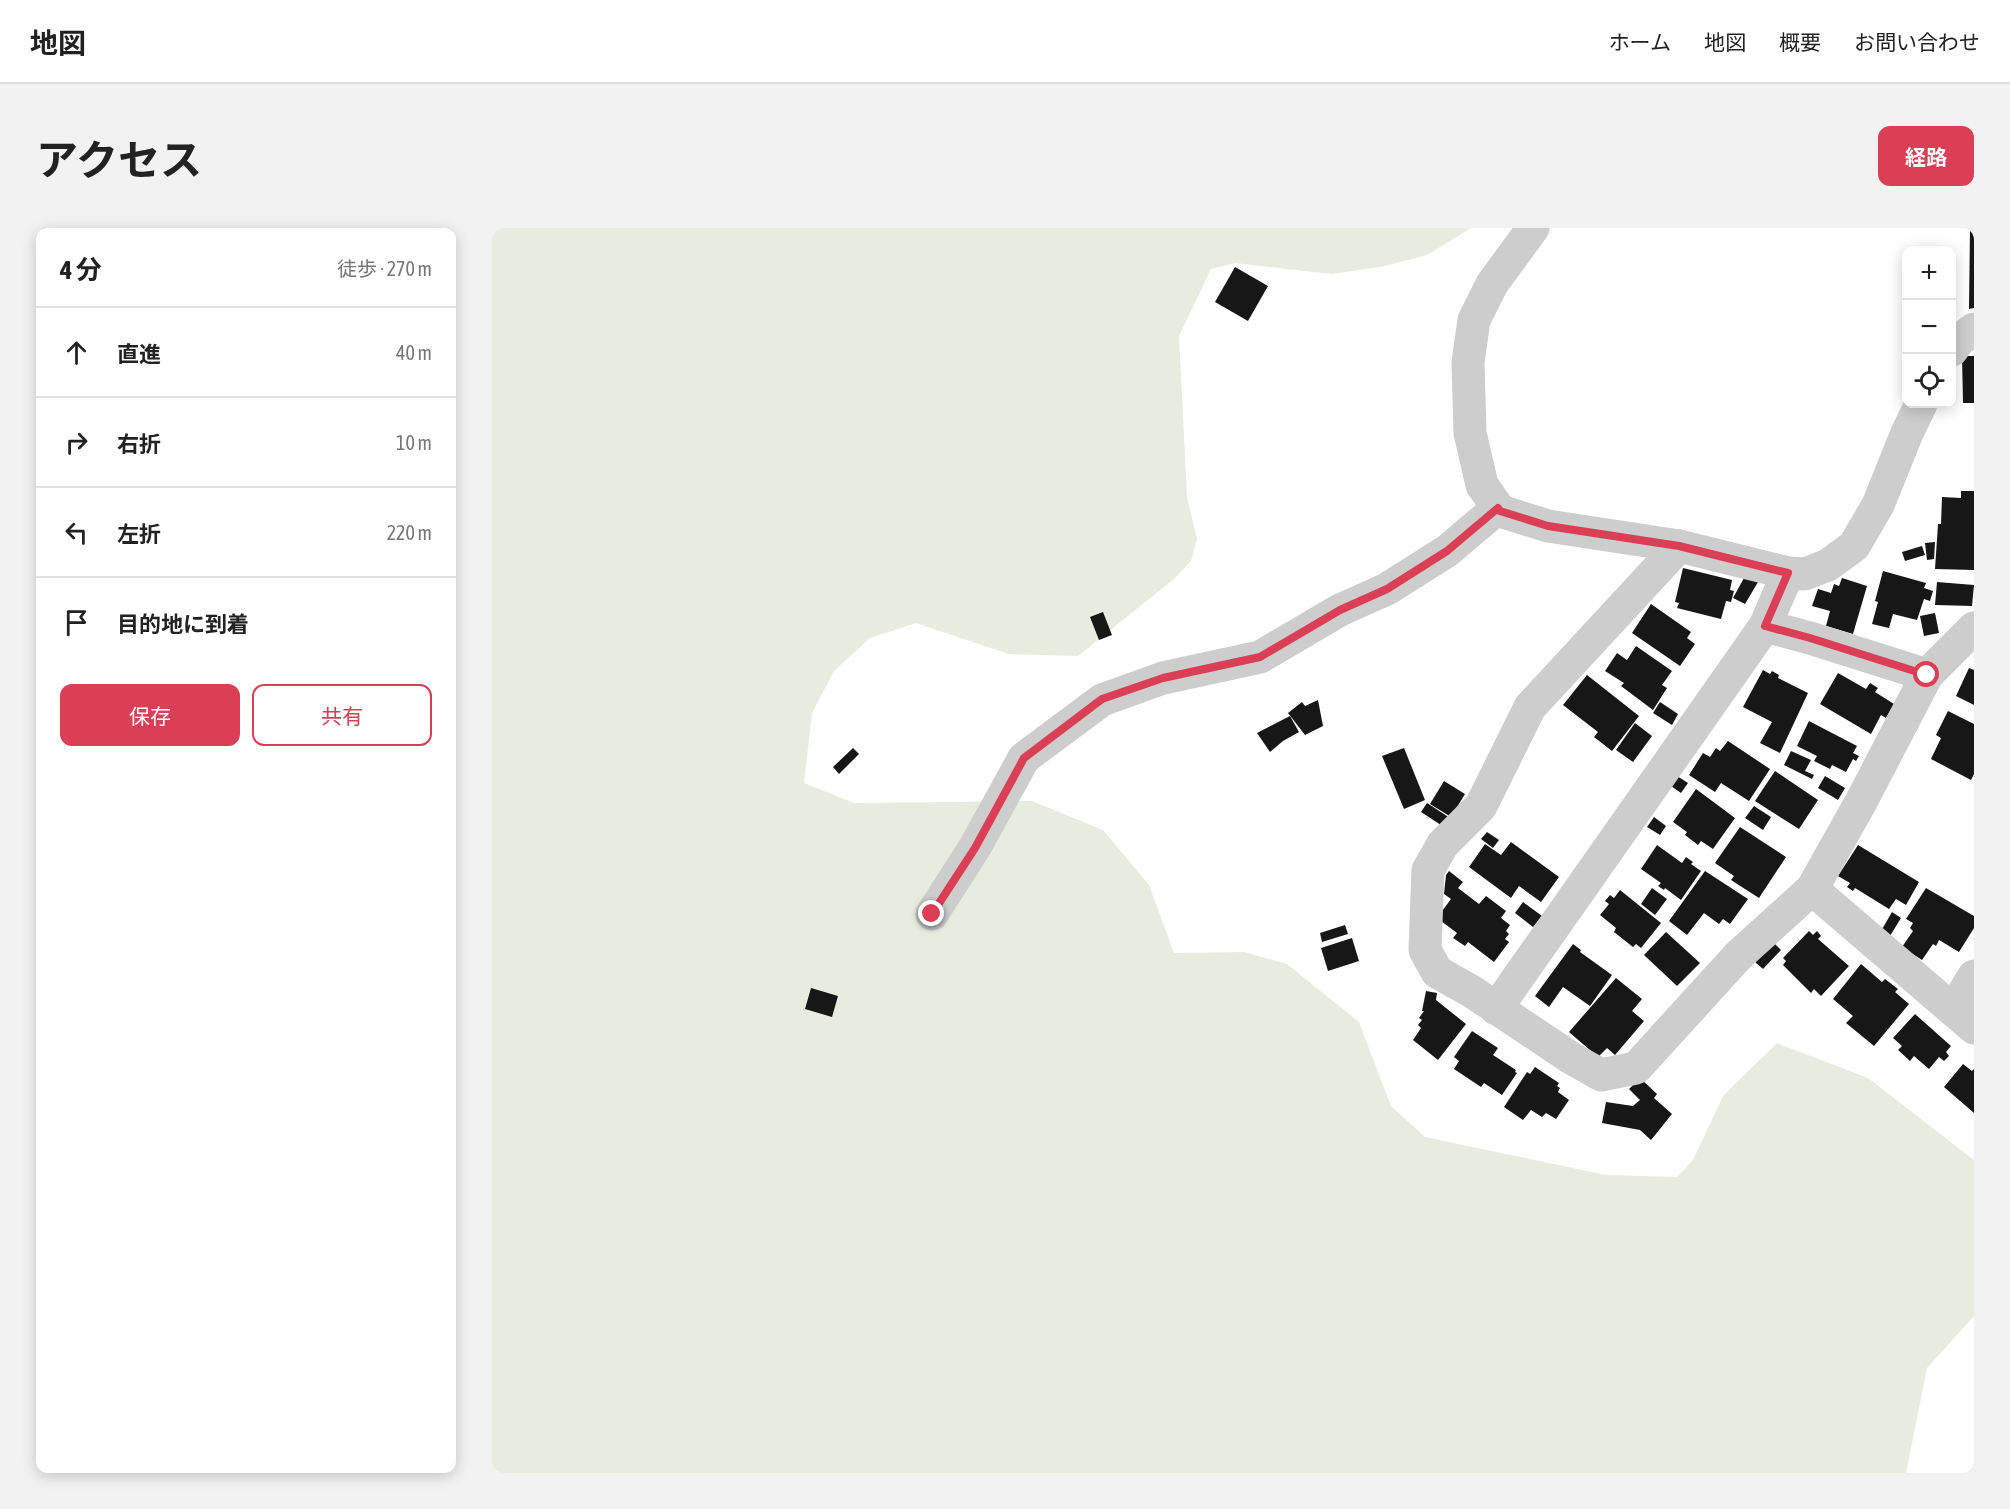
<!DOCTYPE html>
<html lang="ja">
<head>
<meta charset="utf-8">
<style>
  body { margin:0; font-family:"Asap Condensed","Noto Sans JP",sans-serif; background:#f2f2f2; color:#222 }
  .controls { position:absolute; right:18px; top:18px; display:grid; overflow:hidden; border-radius:12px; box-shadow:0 3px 15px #0003 }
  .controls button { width:54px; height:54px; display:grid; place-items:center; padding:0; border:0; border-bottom:2px solid #e0e0e0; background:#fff; color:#222; font:30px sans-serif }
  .stop { position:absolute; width:18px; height:18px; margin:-14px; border:4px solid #da3f56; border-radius:50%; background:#fff }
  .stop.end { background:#da3f56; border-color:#fff; box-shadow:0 2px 6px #0008 }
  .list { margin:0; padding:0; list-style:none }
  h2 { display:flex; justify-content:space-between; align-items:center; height:78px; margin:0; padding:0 24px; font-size:26px }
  h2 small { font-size:20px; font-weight:400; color:#767676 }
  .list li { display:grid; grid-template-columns:39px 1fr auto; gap:18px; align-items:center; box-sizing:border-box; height:90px; padding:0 24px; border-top:2px solid #e0e0e0 }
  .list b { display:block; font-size:22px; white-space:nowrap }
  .list em { font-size:20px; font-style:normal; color:#767676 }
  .actions { display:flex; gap:12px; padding:18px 24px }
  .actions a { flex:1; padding:14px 0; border:2px solid #da3f56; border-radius:12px; text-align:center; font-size:21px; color:#da3f56 }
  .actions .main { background:#da3f56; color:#fff }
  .icon { flex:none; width:33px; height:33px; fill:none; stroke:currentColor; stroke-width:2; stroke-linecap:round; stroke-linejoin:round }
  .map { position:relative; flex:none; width:1482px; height:1245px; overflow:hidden; border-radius:12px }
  header { display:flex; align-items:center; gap:36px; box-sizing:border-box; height:84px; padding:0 30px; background:#fff; border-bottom:2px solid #e0e0e0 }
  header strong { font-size:28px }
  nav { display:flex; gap:33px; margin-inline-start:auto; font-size:21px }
  .intro { display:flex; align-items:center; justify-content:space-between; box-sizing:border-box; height:144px; padding:0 36px }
  h1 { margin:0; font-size:42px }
  .button { padding:15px 27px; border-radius:12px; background:#da3f56; color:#fff; font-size:21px; font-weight:700 }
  main { display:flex; gap:36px; padding:0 36px }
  aside { flex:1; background:#fff; border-radius:12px; box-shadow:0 3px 15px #0003 }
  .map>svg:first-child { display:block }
</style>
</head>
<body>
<header>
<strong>地図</strong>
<nav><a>ホーム</a><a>地図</a><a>概要</a><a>お問い合わせ</a></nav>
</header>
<div class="intro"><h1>アクセス</h1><a class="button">経路</a></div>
<main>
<aside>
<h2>4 分<small>徒歩 · 270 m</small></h2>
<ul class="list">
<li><svg class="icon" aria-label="ahead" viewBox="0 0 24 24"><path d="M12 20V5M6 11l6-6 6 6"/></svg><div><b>直進</b></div><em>40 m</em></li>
<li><svg class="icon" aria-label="right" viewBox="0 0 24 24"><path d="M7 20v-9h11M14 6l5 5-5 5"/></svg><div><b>右折</b></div><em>10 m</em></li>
<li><svg class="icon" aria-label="left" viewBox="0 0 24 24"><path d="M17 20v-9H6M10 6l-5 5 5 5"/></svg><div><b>左折</b></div><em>220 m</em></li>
<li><svg class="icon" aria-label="arrive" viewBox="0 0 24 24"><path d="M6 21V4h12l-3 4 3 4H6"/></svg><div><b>目的地に到着</b></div></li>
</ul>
<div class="actions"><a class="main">保存</a><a>共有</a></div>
</aside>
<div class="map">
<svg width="1482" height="1245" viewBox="0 0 1482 1245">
  <rect width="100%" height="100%" fill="#fff"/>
  <path fill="#e7ecdf" d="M0,0H979L935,27L888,39L840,46L743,35L719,41L687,108L695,269L705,311L699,333L682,351L586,428L517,426L424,395L378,410L342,443L320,485L312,555L362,575L540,573L611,602L657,657L682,725L752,724L795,736L867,794L899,878L933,909L1114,947L1185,949L1201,932L1231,868L1285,815L1376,850L1482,932V1088L1435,1140L1414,1245H0Z"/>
  <g fill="#171717">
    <path d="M1478,0H1482V80L1477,81Z"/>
    <path d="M743,39L776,58L756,93L723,74Z"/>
    <path d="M1470,128H1482V175H1471Z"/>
    <path d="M1469,263H1482V342L1443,341L1446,296H1449L1450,269L1469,270Z"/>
    <path d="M1443,314L1442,331L1435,332L1433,315Z"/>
    <path d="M1430,318L1433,327L1413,333L1410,324Z"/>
    <path d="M1191,340L1240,352L1238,362L1242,363L1239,374L1234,373L1229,391L1185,380L1187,375L1183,374Z"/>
    <path d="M1391,343L1434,355L1432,360L1441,363L1438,373L1432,371L1425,392L1401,386L1397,400L1380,396L1386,374L1383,373Z"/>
    <path d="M1252,350L1266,354L1253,376L1241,370Z"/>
    <path d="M1350,350L1375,358L1361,406L1334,398L1338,383L1320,378L1326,361L1339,365L1342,356L1347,358Z"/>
    <path d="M1445,354L1482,357L1480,378L1443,377Z"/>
    <path d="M1159,376L1199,404L1195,410L1203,416L1188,438L1140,405Z"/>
    <path d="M611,384L620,407L607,412L598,389Z"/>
    <path d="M1443,385L1447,405L1432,408L1428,388Z"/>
    <path d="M1144,418L1180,443L1170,457L1175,460L1161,482L1129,458L1132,455L1113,443L1125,425L1135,432Z"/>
    <path d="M1477,440L1482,442V477L1464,468Z"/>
    <path d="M1271,442L1278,446L1280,443L1287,447L1286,450L1316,465L1288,525L1268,515L1280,494L1251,479Z"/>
    <path d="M1346,445L1374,461L1378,455L1386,460L1383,464L1402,476L1394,490L1389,487L1379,506L1328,476Z"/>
    <path d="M1095,447L1147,488L1120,523L1102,509L1106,504L1071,477Z"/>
    <path d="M826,472L831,498L813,507L796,485L810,474L813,478Z"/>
    <path d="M1168,474L1186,486L1180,497L1161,485Z"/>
    <path d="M1456,483L1482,496V546L1479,552L1439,531L1449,510L1444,507Z"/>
    <path d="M798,488L807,504L791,513L778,524L765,505Z"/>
    <path d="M1317,493L1365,518L1361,525L1367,528L1364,533L1361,531L1354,544L1340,537L1338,541L1322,533L1325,528L1305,518Z"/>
    <path d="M1143,495L1160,508L1141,534L1124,522Z"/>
    <path d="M1236,513L1278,541L1257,573L1229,555L1223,564L1197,547L1211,525L1218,529L1224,520L1228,523Z"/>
    <path d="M361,520L367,526L347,546L341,539Z"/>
    <path d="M912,520L933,572L912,581L890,528Z"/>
    <path d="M1299,523L1319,532L1313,543L1322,547L1320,551L1292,537Z"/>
    <path d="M1283,543L1326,572L1307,601L1263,573Z"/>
    <path d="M1185,548L1196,555L1189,565L1179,558Z"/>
    <path d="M1333,548L1353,560L1346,572L1326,560Z"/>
    <path d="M952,553L973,566L959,589L938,576Z"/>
    <path d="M1204,561L1243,590L1221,621L1209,613L1206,617L1193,607L1195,604L1181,594Z"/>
    <path d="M935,575L958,590L952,599L929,584Z"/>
    <path d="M1262,578L1279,589L1271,602L1253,590Z"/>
    <path d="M1162,589L1174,598L1168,607L1155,599Z"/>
    <path d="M1248,599L1294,629L1267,670L1239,652L1242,648L1223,635Z"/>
    <path d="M995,604L1007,612L1001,620L989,611Z"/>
    <path d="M1019,614L1067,649L1049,674L1027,658L1019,670L977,639L993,616L1009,627Z"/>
    <path d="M1165,617L1190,635L1194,629L1201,634L1199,636L1209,643L1189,672L1173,660L1172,662L1166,658L1169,655L1149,641Z"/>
    <path d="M1366,617L1427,654L1414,677L1404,671L1397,681L1363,660L1361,663L1355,659L1358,655L1346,648Z"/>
    <path d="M957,643L971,654L966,660L987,676L994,668L1014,683L1009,690L1018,697L1014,703L1017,706L1013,711L1017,714L1002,734L976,714L973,718L961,710L965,705L945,690L959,671L952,666L954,647Z"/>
    <path d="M1213,643L1256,671L1238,696L1231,691L1227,696L1212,685L1195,707L1177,693Z"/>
    <path d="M1160,660L1175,671L1163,687L1149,676Z"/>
    <path d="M1434,660L1482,688V700L1467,724L1447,712L1444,718L1441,716L1430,732L1410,719L1421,703L1418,700L1421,695L1414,691Z"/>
    <path d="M1128,662L1169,695L1149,720L1144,716L1141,719L1122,704L1124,700L1108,687L1117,676L1113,673L1118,667L1122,670Z"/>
    <path d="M1031,674L1050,688L1041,699L1023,685Z"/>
    <path d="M1400,684L1409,690L1398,708L1389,703Z"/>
    <path d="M853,697L856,706L830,714L828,705Z"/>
    <path d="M1317,703L1321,707L1325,703L1329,708L1326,711L1357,738L1329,768L1322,761L1319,765L1291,737L1294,733L1291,730Z"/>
    <path d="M1174,704L1208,735L1185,758L1152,727Z"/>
    <path d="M860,710L867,733L836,743L829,720Z"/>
    <path d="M1282,715L1289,722L1271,741L1263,734Z"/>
    <path d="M1081,716L1089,722L1088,724L1120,747L1098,778L1071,759L1057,779L1043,768Z"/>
    <path d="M1369,736L1390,754L1393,751L1406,761L1403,764L1417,776L1382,818L1354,795L1361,788L1341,771Z"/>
    <path d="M1124,750L1150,771L1140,783L1152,793L1123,827L1115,820L1106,829L1077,804Z"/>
    <path d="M319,760L346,768L340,789L313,781Z"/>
    <path d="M934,763L945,765L944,772L974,796L946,832L921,812L929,800L926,797L930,792L927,790L932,783H930Z"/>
    <path d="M1423,786L1459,818L1454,824L1457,828L1452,833L1447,829L1437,841L1422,828L1418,833L1406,822L1410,818L1401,810Z"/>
    <path d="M980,803L1006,820L1001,827L1024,842L1023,844L1025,845L1010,867L992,855L989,859L962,841L967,833L962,829Z"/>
    <path d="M1471,836L1480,843L1482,841V885L1452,859Z"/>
    <path d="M1043,839L1067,855L1065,858L1068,860L1066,864L1077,872L1064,891L1054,885L1050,889L1039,882L1031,892L1012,879L1035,844L1038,846Z"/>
    <path d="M1148,850L1165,866L1162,870L1180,886L1159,912L1148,902L1110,895L1114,874L1141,878L1148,872L1137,861Z"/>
  </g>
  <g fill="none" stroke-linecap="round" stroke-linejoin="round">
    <g stroke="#cdcdcd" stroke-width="33">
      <path d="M1041,0L1000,56L982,92L976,134L978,205L990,257L1008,283L1056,298L1187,318L1296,345L1273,398L1318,410L1435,447"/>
      <path d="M1460,122L1467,112L1482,101"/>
      <path d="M1187,318L1038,479L989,578L951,616L936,642L933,722L945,744L979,763L1079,830L1109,847L1144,840L1246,728L1320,661L1370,572L1435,447L1482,400"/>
      <path d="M1296,345L1313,346L1336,337L1362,318L1386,277L1415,205L1429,176"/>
      <path d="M1320,661L1482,800"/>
      <path d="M440,686L483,619L532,530L610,472L671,450L768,429L848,382L895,361L955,323L1006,280"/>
      <path d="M1004,781L1273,398"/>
      <path d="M1461,782L1482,748"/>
    </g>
  </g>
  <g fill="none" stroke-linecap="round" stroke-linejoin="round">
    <path stroke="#da3f56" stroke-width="8" d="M440,686L483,620L532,530L610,471L671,450L768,429L848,382L895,361L955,323L1006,280L1008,283L1056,298L1187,318L1296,345L1273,398L1318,410L1435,447"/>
  </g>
</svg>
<div class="controls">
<button>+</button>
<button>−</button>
<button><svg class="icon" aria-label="locate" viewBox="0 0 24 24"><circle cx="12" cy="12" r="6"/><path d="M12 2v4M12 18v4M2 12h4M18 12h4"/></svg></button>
</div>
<div class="stop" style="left:1435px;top:447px"></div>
<div class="stop end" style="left:440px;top:686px"></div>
</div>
</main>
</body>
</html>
